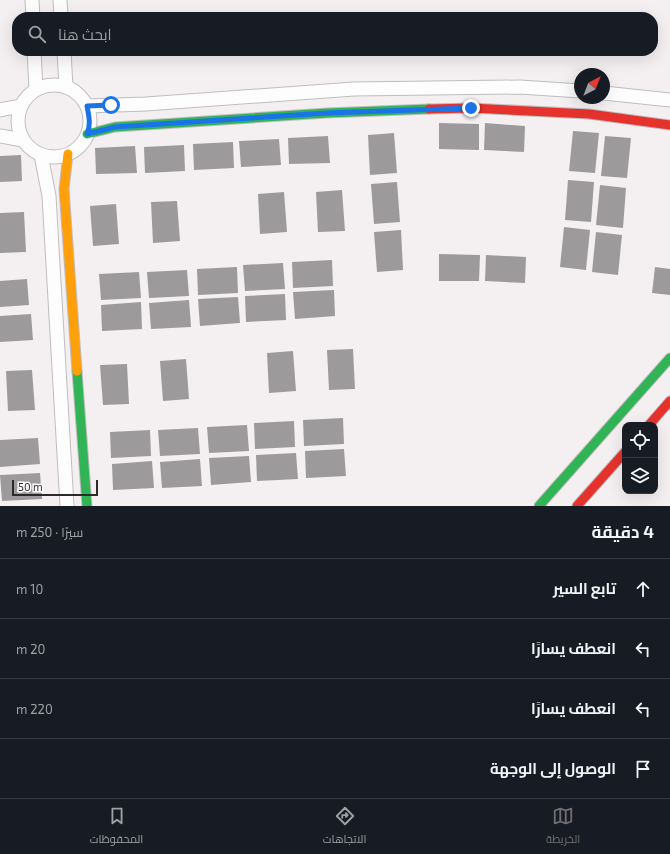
<!DOCTYPE html>
<html lang="ar">
<head>
<meta charset="utf-8">
<style>
  body { margin:0; font-family:"Exo 2",Cairo,sans-serif; background:#242831; color:#f1f3f6; direction:rtl }
  .controls { position:absolute; right:12px; bottom:12px; display:grid; overflow:hidden; border-radius:8px; box-shadow:0 4px 16px #0002 }
  .controls button { width:36px; height:36px; display:grid; place-items:center; padding:0; border:0; border-bottom:1px solid #363941; background:#171b24; color:#f1f3f6; font:20px sans-serif }
  .compass { position:absolute; left:574px; top:68px; width:36px; height:36px; border-radius:50%; background:#171b24; box-shadow:0 4px 16px #0002; rotate:42deg }
  .scale { position:absolute; left:12px; bottom:10px; width:86px; box-sizing:border-box; padding-left:4px; border:2px solid #2d2a2b; border-top:0; font-size:11px; line-height:14px; white-space:nowrap; color:#2d2a2b; -webkit-text-stroke:3px #fff; paint-order:stroke }
  .stop { position:absolute; width:12px; height:12px; margin:-9px; border:3px solid #1a73e8; border-radius:50%; background:#fff }
  .stop.end { background:#1a73e8; border-color:#fff; box-shadow:0 1px 4px #0008 }
  .list { margin:0; padding:0; list-style:none }
  h2 { display:flex; justify-content:space-between; align-items:center; height:52px; margin:0; padding:0 16px; font-size:17px }
  h2 small { font-size:13px; font-weight:400; color:#9ea1a6 }
  .list li { display:grid; grid-template-columns:26px 1fr auto; gap:12px; align-items:center; box-sizing:border-box; height:60px; padding:0 16px; border-top:1px solid #363941 }
  .list b { display:block; font-size:15px; white-space:nowrap }
  .list em { font-size:13px; font-style:normal; color:#9ea1a6 }
  .icon { flex:none; width:22px; height:22px; fill:none; stroke:currentColor; stroke-width:2; stroke-linecap:round; stroke-linejoin:round }
  .map { position:relative; flex:none; width:670px; height:506px; overflow:hidden; direction:ltr }
  .search { position:absolute; background:#171b24; box-shadow:0 4px 16px #0002; left:12px; right:12px; top:12px; height:44px; display:flex; align-items:center; gap:10px; box-sizing:border-box; padding:0 14px; border-radius:16px; color:#9ea1a6; font-size:15px }
  .sheet { height:292px; background:#171b24 }
  nav { display:flex; justify-content:space-around; align-items:center; box-sizing:border-box; height:56px; border-top:1px solid #363941; background:#171b24; font-size:11px; color:#9ea1a6 }
  nav a { display:grid; justify-items:center; gap:2px }
  nav .on { color:#736f70 }
  .map>svg:first-child { display:block }
</style>
</head>
<body>
<div class="map">
<svg width="670" height="506" viewBox="0 0 670 506">
  <rect width="100%" height="100%" fill="#f4f0f1"/>
  <g fill="#9d9a9b">
    <path d="M439,123L479,124V150L439,149Z"/>
    <path d="M485,123L525,126L524,152L484,150Z"/>
    <path d="M573,131L599,133L595,173L569,171Z"/>
    <path d="M394,133L397,173L370,175L368,135Z"/>
    <path d="M328,136L330,163L289,164L288,138Z"/>
    <path d="M605,136L631,138L627,178L601,176Z"/>
    <path d="M279,139L281,165L241,167L239,141Z"/>
    <path d="M233,142L234,168L194,170L193,144Z"/>
    <path d="M184,145L185,171L145,173L144,147Z"/>
    <path d="M135,146L137,173L96,174L95,148Z"/>
    <path d="M21,155L22,181L0,182V156Z"/>
    <path d="M568,180L594,182L591,222L565,220Z"/>
    <path d="M397,182L400,222L374,224L371,184Z"/>
    <path d="M600,185L626,188L623,228L596,225Z"/>
    <path d="M342,190L345,231L318,232L316,192Z"/>
    <path d="M284,192L287,232L260,234L258,194Z"/>
    <path d="M177,201L180,241L153,243L151,202Z"/>
    <path d="M116,204L119,244L93,246L90,206Z"/>
    <path d="M24,212L26,252L0,253V213Z"/>
    <path d="M564,227L590,230L586,270L560,267Z"/>
    <path d="M401,230L403,270L377,272L374,232Z"/>
    <path d="M596,232L622,235L618,275L592,272Z"/>
    <path d="M439,254L480,255L479,281H439Z"/>
    <path d="M486,255L526,257L525,283L485,281Z"/>
    <path d="M332,260L333,286L293,288L292,262Z"/>
    <path d="M283,263L285,289L245,291L243,265Z"/>
    <path d="M237,267L238,293L198,295L197,269Z"/>
    <path d="M655,267L670,269V295L652,293Z"/>
    <path d="M187,270L189,296L149,298L147,272Z"/>
    <path d="M139,272L141,298L101,300L99,274Z"/>
    <path d="M27,279L29,305L0,307V281Z"/>
    <path d="M334,290L335,316L295,319L293,292Z"/>
    <path d="M285,294L286,320L246,322L245,296Z"/>
    <path d="M238,297L240,323L200,326L198,299Z"/>
    <path d="M189,300L191,327L151,329L149,303Z"/>
    <path d="M141,302L142,329L102,331L101,305Z"/>
    <path d="M31,314L33,340L0,342V316Z"/>
    <path d="M353,349L355,389L329,390L327,350Z"/>
    <path d="M293,351L296,391L269,393L267,353Z"/>
    <path d="M186,359L189,399L163,401L160,361Z"/>
    <path d="M127,364L129,404L103,405L100,365Z"/>
    <path d="M32,370L35,410L8,411L6,371Z"/>
    <path d="M343,418L344,444L304,446L303,420Z"/>
    <path d="M294,421L295,447L255,449L254,423Z"/>
    <path d="M247,425L249,451L209,453L207,427Z"/>
    <path d="M198,428L200,454L160,456L158,430Z"/>
    <path d="M150,430L151,456L111,458L110,432Z"/>
    <path d="M38,438L40,464L0,467V440Z"/>
    <path d="M344,449L346,476L306,478L305,451Z"/>
    <path d="M296,453L298,479L257,481L256,455Z"/>
    <path d="M249,456L251,482L211,485L209,458Z"/>
    <path d="M200,459L202,486L162,488L160,462Z"/>
    <path d="M152,461L154,488L113,490L112,464Z"/>
    <path d="M40,473L42,499L2,501L0,475Z"/>
  </g>
  <g fill="none" stroke-linecap="round" stroke-linejoin="round">
    <defs>
      <g id="street">
        <path d="M32,0L33,17"/>
        <path d="M60,0L61,17"/>
        <path d="M34,51L36,89"/>
        <path d="M64,51L66,87"/>
        <circle cx="54" cy="121" r="36"/>
        <path d="M604,93L670,100"/>
        <path d="M87,106L146,104L354,89L520,87L580,91"/>
        <path d="M0,110L20,106"/>
        <path d="M0,136L23,140"/>
        <path d="M41,155L49,196L67,506"/>
      </g>
      <g id="fast">
        <path d="M87,134L115,127L327,113L429,109"/>
        <path d="M77,371L87,506"/>
        <path d="M539,506L670,358"/>
      </g>
      <path id="slow" d="M68,154L64,189L77,371"/>
      <g id="jam">
        <path d="M429,109L471,108L589,114L670,125"/>
        <path d="M649,425L670,401"/>
        <path d="M577,506L625,452"/>
      </g>
    </defs>
    <use href="#street" stroke="#c0bdbe" stroke-width="15"/>
    <use href="#fast" stroke="#c0bdbe" stroke-width="11"/>
    <use href="#slow" stroke="#c0bdbe" stroke-width="11"/>
    <use href="#jam" stroke="#c0bdbe" stroke-width="11"/>
    <use href="#street" stroke="#fdfdfd" stroke-width="13"/>
    <use href="#fast" stroke="#30b455" stroke-width="9"/>
    <use href="#slow" stroke="#ff9f0a" stroke-width="9"/>
    <use href="#jam" stroke="#e5322d" stroke-width="9"/>
  </g>
  <g fill="none" stroke-linecap="round" stroke-linejoin="round">
    <path stroke="#1a73e8" stroke-width="5" d="M111,105L87,106C89,116 91,125 87,134L115,127L327,113L471,108"/>
  </g>
</svg>
<div class="controls">
<button><svg class="icon" aria-label="locate" viewBox="0 0 24 24"><circle cx="12" cy="12" r="6"/><path d="M12 2v4M12 18v4M2 12h4M18 12h4"/></svg></button>
<button><svg class="icon" aria-label="layers" viewBox="0 0 24 24"><path d="M12 4l9 5-9 5-9-5zM3 14l9 5 9-5"/></svg></button>
</div>
<svg class="compass" viewBox="-18 -18 36 36"><path d="M0-13l5 13h-10z" fill="#e53935"/><path d="M0 13l5-13h-10z" fill="#9ea1a6"/></svg>
<div class="scale">50 m</div>
<div class="stop" style="left:111px;top:105px"></div>
<div class="stop end" style="left:471px;top:108px"></div>
<div class="search"><svg class="icon" aria-label="search" viewBox="0 0 24 24"><circle cx="10" cy="10" r="6"/><path d="M15 15l6 6"/></svg>ابحث هنا</div>
</div>
<section class="sheet">
<h2>4 دقيقة<small>سيرًا · 250 m</small></h2>
<ul class="list">
<li><svg class="icon" aria-label="ahead" viewBox="0 0 24 24"><path d="M12 20V5M6 11l6-6 6 6"/></svg><div><b>تابع السير</b></div><em>10 m</em></li>
<li><svg class="icon" aria-label="left" viewBox="0 0 24 24"><path d="M17 20v-9H6M10 6l-5 5 5 5"/></svg><div><b>انعطف يسارًا</b></div><em>20 m</em></li>
<li><svg class="icon" aria-label="left" viewBox="0 0 24 24"><path d="M17 20v-9H6M10 6l-5 5 5 5"/></svg><div><b>انعطف يسارًا</b></div><em>220 m</em></li>
<li><svg class="icon" aria-label="arrive" viewBox="0 0 24 24"><path d="M6 21V4h12l-3 4 3 4H6"/></svg><div><b>الوصول إلى الوجهة</b></div></li>
</ul>
</section>
<nav>
<a class="on"><svg class="icon" aria-label="map" viewBox="0 0 24 24"><path d="M3 6l6-2 6 2 6-2v14l-6 2-6-2-6 2zM9 4v14M15 6v14"/></svg>الخريطة</a>
<a><svg class="icon" aria-label="directions" viewBox="0 0 24 24"><path d="M12 3l9 9-9 9-9-9zM9 14v-3h6M13 9l2 2-2 2"/></svg>الاتجاهات</a>
<a><svg class="icon" aria-label="saved" viewBox="0 0 24 24"><path d="M7 4h10v16l-5-4-5 4z"/></svg>المحفوظات</a>
</nav>
</body>
</html>
